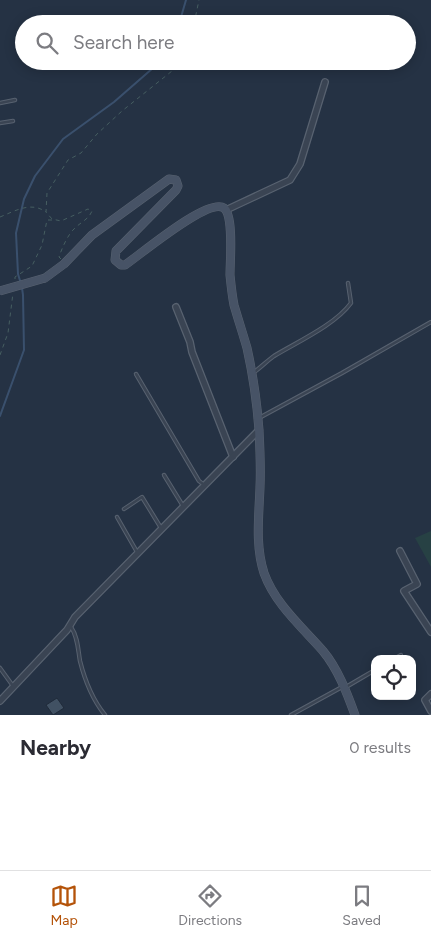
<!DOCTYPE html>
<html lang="en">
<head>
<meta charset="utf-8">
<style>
  body { margin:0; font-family:Figtree,sans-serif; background:#f7f7f7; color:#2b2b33 }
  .controls { position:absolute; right:15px; bottom:15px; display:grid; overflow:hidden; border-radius:10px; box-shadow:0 2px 12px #0003 }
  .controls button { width:45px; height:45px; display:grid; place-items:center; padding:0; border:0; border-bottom:1px solid #e1e1e2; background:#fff; color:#2b2b33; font:25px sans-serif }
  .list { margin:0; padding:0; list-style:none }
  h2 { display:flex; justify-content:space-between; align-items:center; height:65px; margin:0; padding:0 20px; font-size:21px }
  h2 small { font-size:16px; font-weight:400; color:#7c7c81 }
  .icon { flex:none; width:28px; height:28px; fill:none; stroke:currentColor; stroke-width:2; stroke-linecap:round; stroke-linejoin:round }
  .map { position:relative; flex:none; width:431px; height:715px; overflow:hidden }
  .search { position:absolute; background:#fff; box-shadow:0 2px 12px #0003; left:15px; right:15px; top:15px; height:55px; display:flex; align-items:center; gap:12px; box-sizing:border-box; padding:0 18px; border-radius:28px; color:#7c7c81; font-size:19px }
  .sheet { height:155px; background:#fff }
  nav { display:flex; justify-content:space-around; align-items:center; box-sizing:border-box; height:70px; border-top:1px solid #e1e1e2; background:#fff; font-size:14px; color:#7c7c81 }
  nav a { display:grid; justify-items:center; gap:2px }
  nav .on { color:#b45309 }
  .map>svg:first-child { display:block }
</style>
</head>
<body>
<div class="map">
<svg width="431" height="715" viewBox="0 0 431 715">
  <rect width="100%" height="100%" fill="#253244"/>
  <path fill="#274144" d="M431,531V567L415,538Z"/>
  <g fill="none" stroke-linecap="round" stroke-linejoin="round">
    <g stroke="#3a506d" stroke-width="2">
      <path d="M179,24L186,0"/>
      <path d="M21,284L18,274L16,233L24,199L35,176L63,139L114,102L161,61"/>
      <path d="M0,416L24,350L23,295L22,288"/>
    </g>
  </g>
  <path fill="#415163" stroke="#202b3a" d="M57,698L64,708L53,715L46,705Z"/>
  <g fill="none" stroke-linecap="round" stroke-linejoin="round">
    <defs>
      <g id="lane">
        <path d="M0,103L15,100"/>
        <path d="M0,123L13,121"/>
        <path d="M253,373C260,368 267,361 274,356C297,342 335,325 351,303L348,283"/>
        <path d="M136,374L199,481L203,484"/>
        <path d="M259,418L342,373L431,322"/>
        <path d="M164,475L183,506"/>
        <path d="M124,509L142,497L161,528"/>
        <path d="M117,517L137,552"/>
        <path d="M71,627C78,637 78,650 80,661C85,681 92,699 105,715"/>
        <path d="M394,659L401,655"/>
        <path d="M0,668L13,686"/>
        <path d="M346,687L375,670"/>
        <path d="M291,715L342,687"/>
      </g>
      <g id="street">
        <path d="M226,210L290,180L300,164L325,82"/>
        <path d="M176,307L190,342L192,352L233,457"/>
        <path d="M400,551L417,584L404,591L431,632"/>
        <path d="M431,694L425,700L431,711"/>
        <path d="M0,701L67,630L75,617L259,430"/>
      </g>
      <path id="secondary" d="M45,278L64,264L92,235L169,179L176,180L178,186L176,190L116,251L115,260L121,265H125C140,255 208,197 224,208C234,216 230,261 230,275C231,285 232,295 234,305C238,319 243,334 247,348C253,375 257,403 259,430C260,449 261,468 260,487C259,516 255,545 264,573C275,604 302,627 323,651C338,669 347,693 355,715"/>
    </defs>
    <use href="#lane" stroke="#586270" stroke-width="4.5"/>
    <use href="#street" stroke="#586270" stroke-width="8"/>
    <use href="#secondary" stroke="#586270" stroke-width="9"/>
    <g stroke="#465e61" stroke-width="1" stroke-dasharray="4 4" stroke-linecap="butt">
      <path d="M194,24L199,0"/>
      <path d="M0,217C15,211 31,201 46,212"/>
      <path d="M61,259L59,257C62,248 68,234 75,228C81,222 89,219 92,211L88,209L61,221L52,219L46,212L47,193L68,160L81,153L97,134L122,111L172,71L180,61"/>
      <path d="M15,279V277L32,266L42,245L47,220H52"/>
      <path d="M0,355L8,333L13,293"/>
    </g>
    <use href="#lane" stroke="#3a4453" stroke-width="2.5"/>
    <use href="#street" stroke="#3a4453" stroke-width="5.5"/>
    <use href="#secondary" stroke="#475366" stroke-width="8"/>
    <defs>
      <path id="secondary-bridge" d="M0,291L45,278"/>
    </defs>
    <use href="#secondary-bridge" stroke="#586270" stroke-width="9" stroke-linecap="butt"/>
    <use href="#secondary-bridge" stroke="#475366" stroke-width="8"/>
  </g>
</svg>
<div class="controls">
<button><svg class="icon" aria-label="locate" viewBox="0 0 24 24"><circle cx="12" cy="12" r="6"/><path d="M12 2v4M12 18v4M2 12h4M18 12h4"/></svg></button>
</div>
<div class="search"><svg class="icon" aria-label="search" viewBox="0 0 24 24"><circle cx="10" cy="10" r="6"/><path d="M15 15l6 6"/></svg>Search here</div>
</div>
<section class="sheet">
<h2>Nearby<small>0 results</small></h2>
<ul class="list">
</ul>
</section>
<nav>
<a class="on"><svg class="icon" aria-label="map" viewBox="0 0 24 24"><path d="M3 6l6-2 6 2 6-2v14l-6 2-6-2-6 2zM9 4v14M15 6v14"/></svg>Map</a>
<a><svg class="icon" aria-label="directions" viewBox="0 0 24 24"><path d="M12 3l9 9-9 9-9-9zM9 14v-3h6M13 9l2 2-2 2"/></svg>Directions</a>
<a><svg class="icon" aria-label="saved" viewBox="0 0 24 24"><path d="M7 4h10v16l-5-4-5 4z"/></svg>Saved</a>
</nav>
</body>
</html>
